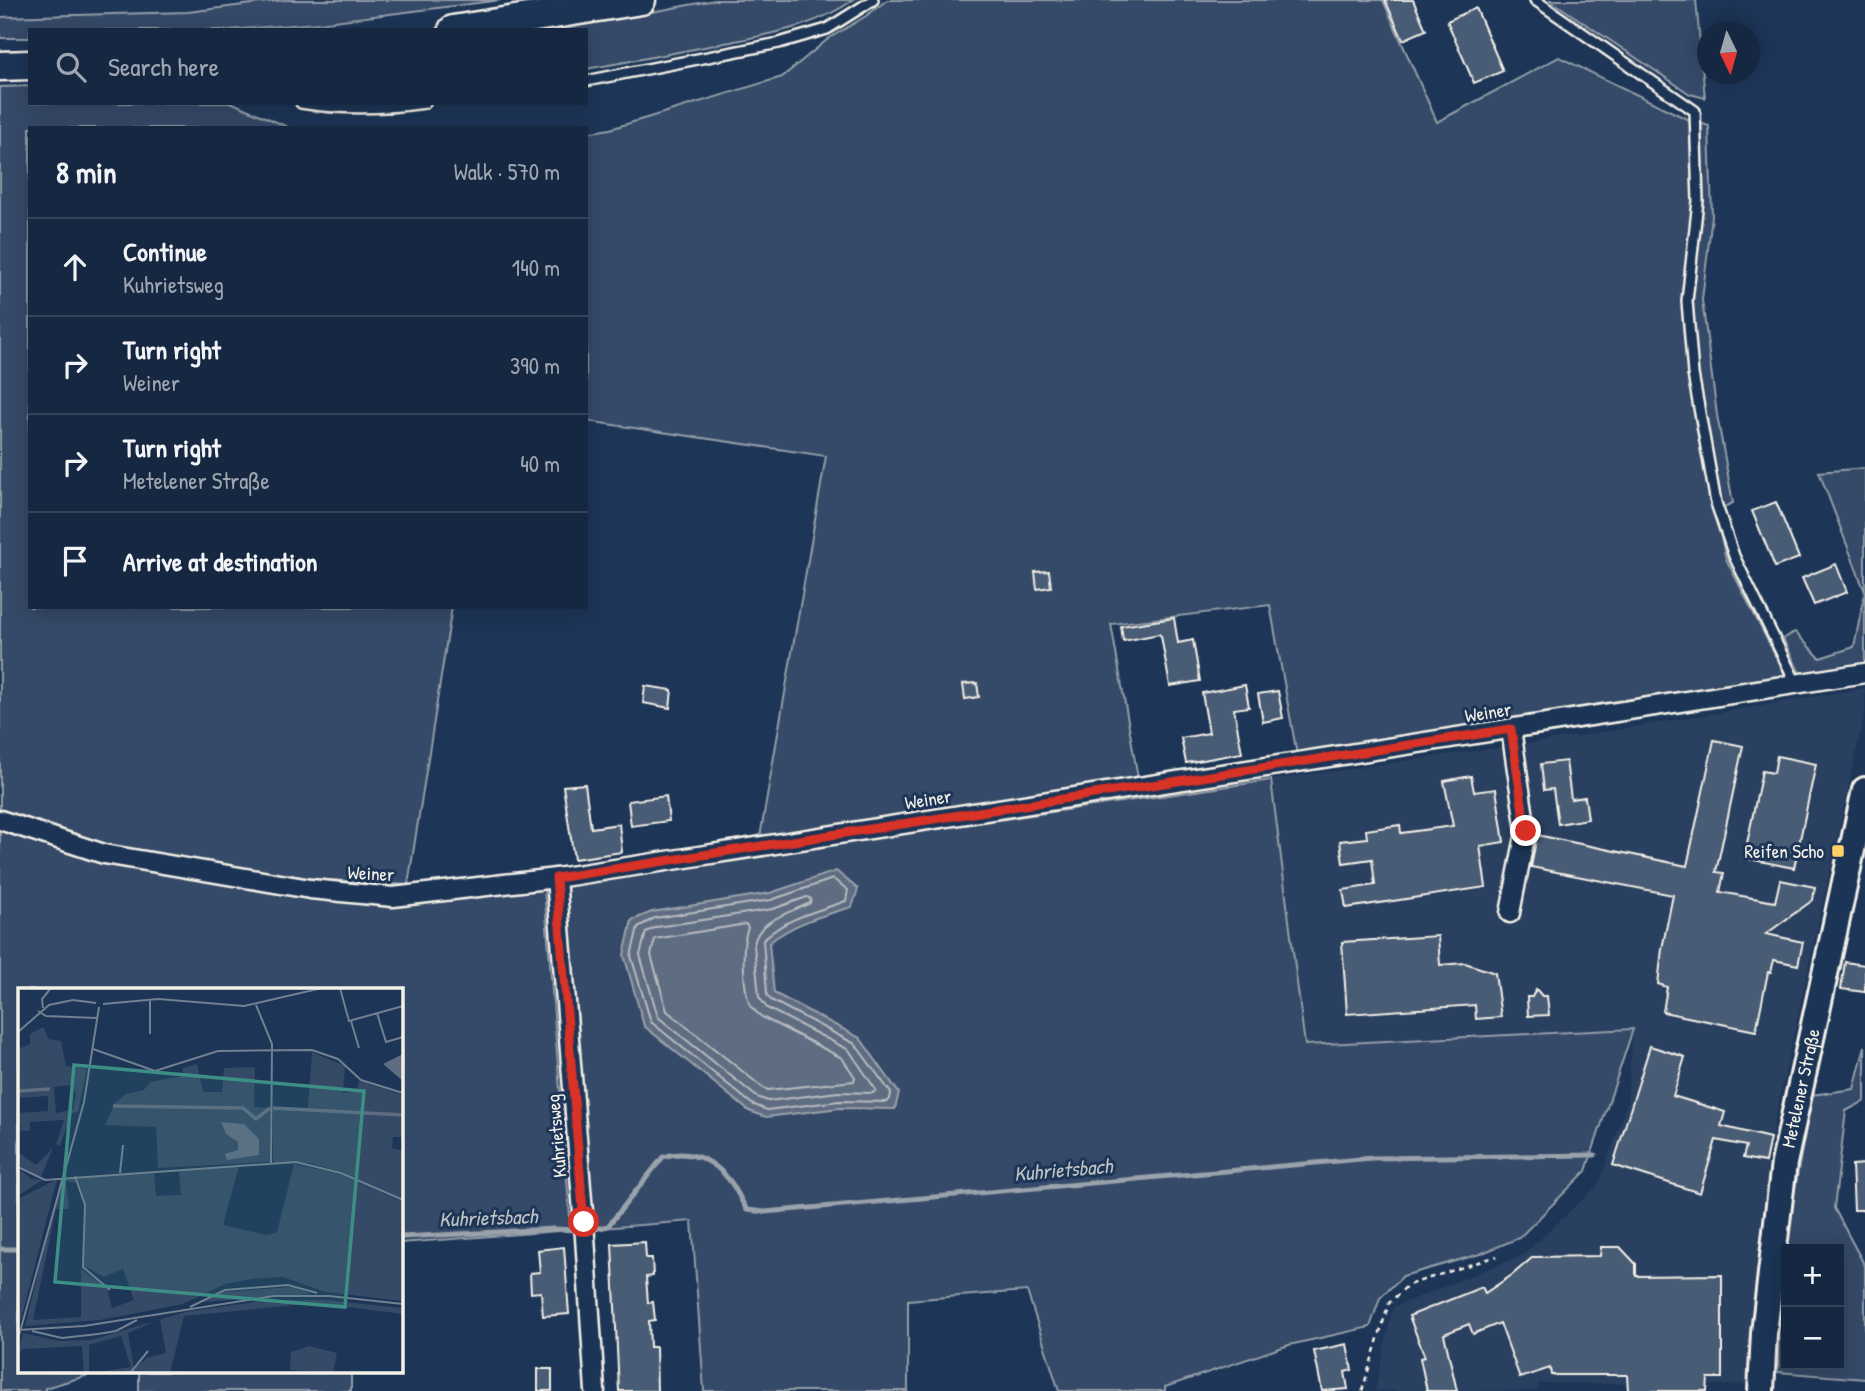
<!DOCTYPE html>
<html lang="en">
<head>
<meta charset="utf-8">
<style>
  body { margin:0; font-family:"Patrick Hand",sans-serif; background:#1f3048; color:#f1f3f6 }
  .controls { position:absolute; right:21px; bottom:21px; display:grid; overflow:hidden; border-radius:0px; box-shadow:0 4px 18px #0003 }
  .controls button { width:63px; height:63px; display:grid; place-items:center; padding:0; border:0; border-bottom:2px solid #35445a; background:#162841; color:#f1f3f6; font:35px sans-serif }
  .compass { position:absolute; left:1697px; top:21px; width:63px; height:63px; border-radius:50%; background:#162841; box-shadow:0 4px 18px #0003; rotate:175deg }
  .stop { position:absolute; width:21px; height:21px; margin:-16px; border:5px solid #d93025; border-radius:50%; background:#fff }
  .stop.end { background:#d93025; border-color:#fff; box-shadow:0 2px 7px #0008 }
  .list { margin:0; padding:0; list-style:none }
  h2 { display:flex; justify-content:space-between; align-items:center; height:91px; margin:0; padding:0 28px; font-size:30px }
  h2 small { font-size:23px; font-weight:400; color:#9ea6b1 }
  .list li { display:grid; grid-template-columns:46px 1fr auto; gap:21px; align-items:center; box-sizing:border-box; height:98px; padding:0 28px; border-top:2px solid #35445a }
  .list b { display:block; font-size:26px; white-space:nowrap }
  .list p { margin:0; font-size:23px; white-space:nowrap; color:#9ea6b1 }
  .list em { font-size:23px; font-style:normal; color:#9ea6b1 }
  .icon { flex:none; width:38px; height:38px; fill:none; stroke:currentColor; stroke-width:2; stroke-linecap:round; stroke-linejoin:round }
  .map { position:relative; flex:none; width:1865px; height:1391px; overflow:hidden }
  .search { position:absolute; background:#162841; box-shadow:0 4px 18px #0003; left:28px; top:28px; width:560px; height:77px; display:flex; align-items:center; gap:18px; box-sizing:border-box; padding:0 24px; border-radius:0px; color:#9ea6b1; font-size:26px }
  .panel { position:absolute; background:#162841; box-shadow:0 4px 18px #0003; left:28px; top:126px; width:560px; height:483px; border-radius:0px }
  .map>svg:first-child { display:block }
</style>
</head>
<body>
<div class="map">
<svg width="1865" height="1391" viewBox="0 0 1865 1391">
  <rect width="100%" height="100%" fill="#1d3557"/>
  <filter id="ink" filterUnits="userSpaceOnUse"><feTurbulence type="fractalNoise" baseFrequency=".0143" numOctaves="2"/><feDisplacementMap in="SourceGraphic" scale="14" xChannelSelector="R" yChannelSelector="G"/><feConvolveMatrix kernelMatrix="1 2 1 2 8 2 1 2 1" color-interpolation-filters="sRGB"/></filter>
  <g filter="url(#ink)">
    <path fill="#2a4060" d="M1865,688V713L1769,1146L1752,1385L1539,1383L1537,1391H1375L1393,1307L1523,1255L1599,1184L1627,1103L1633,1029L1305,1045L1271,780L1580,736Z"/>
    <g fill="#354a67" stroke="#949ea8" stroke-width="2" fill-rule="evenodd">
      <path d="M284,0H501L318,23L228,30H30V38H0V17L188,12Z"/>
      <path d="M715,0H853C816,27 769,34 725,43C679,52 633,61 586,69V30H557Z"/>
      <path d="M887,0H1383L1437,122L1559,57L1687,119L1709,126L1712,216L1702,300L1717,415L1733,503L1715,511L1726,559L1785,675L1297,755L1270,605L1111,624L1138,778L760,837L826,456L586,421V133L610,129L782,77L828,39L866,16Z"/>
      <path d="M1550,0H1696L1705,98L1690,94Z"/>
      <path d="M30,86V103H233L290,128H30V607H452L408,885L315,879L109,847L0,811V87Z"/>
      <path d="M1865,468V664L1800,673L1783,639L1795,632L1820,658L1854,647L1865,592L1819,472Z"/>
      <path d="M1271,780L1305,1045L1633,1029L1586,1171L1519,1238L1480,1254L1403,1276L1380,1298L1370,1327L1289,1345L1165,1387V1391H1059L1027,1291L908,1300V1391H704L692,1221L589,1229L561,884Z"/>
      <path d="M0,827L391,904L544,888L571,1230L401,1243V990H19V1372H99L45,1388V1391H0Z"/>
      <path d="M1865,1046V1101L1846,1111L1834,1208L1865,1266V1379L1778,1372V1280L1812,1095L1854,1089ZM1786,1249H1839V1365H1786Z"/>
      <rect x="139" y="1372" width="212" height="19"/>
    </g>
    <path fill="#5e6d82" stroke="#9aa2ab" stroke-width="2" d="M836,871L858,889L852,907C823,915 792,924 769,943L774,993L860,1038L899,1093L895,1109L840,1108L766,1117L749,1111L644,1026L624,955L632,920L652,912L770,893Z"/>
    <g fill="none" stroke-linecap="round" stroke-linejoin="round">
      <g stroke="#b8bcbf" stroke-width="2">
        <path d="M833,879L848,890L846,901C818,911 785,918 763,940L767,995L771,1000L855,1044L891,1093L890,1099L887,1102L839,1101L767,1110L752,1104L651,1022L631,956L638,927L655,918L771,900Z"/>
        <path d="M807,897L811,899L810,903C791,912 756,921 754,945L759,997L767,1008L849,1050L876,1090L873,1093L838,1092L768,1101L757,1097L658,1017L640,955L646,932L657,927L773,909Z"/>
        <path d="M746,924L748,928C741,943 743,989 750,1005C753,1010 757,1013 762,1017L842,1058L855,1077L854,1081L768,1090L762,1087L667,1011L651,955L655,939Z"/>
      </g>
      <g stroke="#9aa2ab" stroke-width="5">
        <path d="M595,1229L608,1226L663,1157C689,1148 714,1160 730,1181C737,1190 741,1201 747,1210L765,1212L1372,1158L1595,1155"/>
        <path d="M401,1237L554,1229L577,1230"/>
        <path d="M0,1249H19"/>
      </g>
    </g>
    <g fill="#485b74" stroke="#f4f1e8" stroke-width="2">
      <path d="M1385,0H1413L1426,30L1403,40Z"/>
      <path d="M1476,8L1503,71L1474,83L1447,21Z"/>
      <path d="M1776,502L1799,558L1775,567L1752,511Z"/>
      <path d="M1836,564L1847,592L1814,605L1802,578Z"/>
      <path d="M1049,571L1051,587L1037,589L1035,572Z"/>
      <path d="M1174,618L1178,643L1193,640L1200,681L1170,686L1161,636L1159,634L1123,641L1121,626Z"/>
      <path d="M977,683L979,697L965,699L963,684Z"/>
      <path d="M1245,685L1249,707L1234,709L1242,753L1186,763L1181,738L1209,733L1202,693Z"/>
      <path d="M645,686L672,690L670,708L643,703Z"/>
      <path d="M1278,691L1283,718L1263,722L1258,694Z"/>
      <path d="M1714,740L1743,746L1716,872L1724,873L1720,892L1775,902L1780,880L1815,887L1813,900L1766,934L1803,942L1798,965L1774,960L1771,972H1768L1756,1031L1663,1012L1667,987L1658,984L1662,949L1673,895L1531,867L1537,835L1687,866Z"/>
      <path d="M1777,756L1816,764L1794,868L1744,858L1762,771L1774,773Z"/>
      <path d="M1566,761L1571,799L1585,797L1588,819L1558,824L1553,789L1544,790L1541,764Z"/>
      <path d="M1471,776L1474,792L1496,789L1504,842L1480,846L1486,887L1346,908L1343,890L1375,885L1372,859L1343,863L1340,841L1367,838L1366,830L1400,825L1401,833L1453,826L1444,781Z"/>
      <path d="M585,784L591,828L619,824L622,852L574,859L563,786Z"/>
      <path d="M666,796L669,821L631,826L628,801Z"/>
      <path d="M1438,936L1440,965L1465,963L1495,973L1501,1017L1476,1019L1475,1005L1347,1014L1342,942Z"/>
      <path d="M1845,962L1865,965V992L1841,989Z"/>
      <path d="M1536,989L1542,996H1547L1549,1015L1528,1016L1527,997H1532Z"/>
      <path d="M1650,1046L1685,1057L1673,1096L1725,1112L1721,1126L1770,1138L1765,1162L1743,1158L1746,1146L1716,1140L1700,1193L1613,1165Z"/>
      <path d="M1865,1164V1210H1854L1852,1165Z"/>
      <path d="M645,1242L646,1258H652L653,1276L646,1277L648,1303L653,1302L655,1320L649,1321L650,1347H656L657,1391H619L612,1244Z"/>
      <path d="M564,1247L569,1314L543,1316L541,1292L531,1293L530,1273L540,1272L538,1250Z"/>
      <path d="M1601,1247H1620L1636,1264V1276L1722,1275V1378H1708L1707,1391H1628L1627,1375H1551L1550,1368L1520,1378L1500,1323L1473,1334L1469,1324L1444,1334L1457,1391H1427L1420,1358L1425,1357L1409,1316L1482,1287L1485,1293L1512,1275L1533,1257L1600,1256Z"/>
      <path d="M1347,1344L1352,1370L1345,1372L1348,1389L1322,1391L1314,1351Z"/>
      <rect x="538" y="1369" width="14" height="22"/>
    </g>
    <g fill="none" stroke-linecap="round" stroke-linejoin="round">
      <defs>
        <g id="service">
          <path d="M1535,0L1695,111L1698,201L1687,301L1693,374L1716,503L1734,556L1796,683"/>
          <path d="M586,81L779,43L827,29L873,0"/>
          <path d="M301,103C343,110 383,109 425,103"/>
        </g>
        <g id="minor">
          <path d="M0,820L104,854L310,889L393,897L556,878L686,858L1865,673"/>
          <path d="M556,878L585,1237L595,1391"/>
          <path d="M1510,913L1526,831L1511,729"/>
        </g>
        <g id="secondary">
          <path id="s1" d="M1761,1391L1764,1333L1784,1163L1865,790"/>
        </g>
        <g id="trunk">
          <path d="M453,30L641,0"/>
          <path d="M0,66L30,65"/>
        </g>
      </defs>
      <use href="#service" stroke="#f4f1e8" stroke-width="14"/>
      <use href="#minor" stroke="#f4f1e8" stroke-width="23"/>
      <use href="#secondary" stroke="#f4f1e8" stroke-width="30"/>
      <use href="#trunk" stroke="#f4f1e8" stroke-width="33"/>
      <path stroke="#f4f1e8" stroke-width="2.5" stroke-dasharray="5 5" stroke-linecap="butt" d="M1362,1391L1389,1303L1408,1285L1497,1256"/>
      <use href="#service" stroke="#1d3557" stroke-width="9"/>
      <use href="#minor" stroke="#1d3557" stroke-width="18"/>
      <use href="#secondary" stroke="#1d3557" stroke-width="24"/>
      <use href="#trunk" stroke="#1d3557" stroke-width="28"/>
    </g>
  </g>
  <g fill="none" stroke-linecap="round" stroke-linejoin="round" filter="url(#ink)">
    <path stroke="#d93025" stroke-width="9" d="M584,1222L556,878L1511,729L1526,831"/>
  </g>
  <rect fill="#ffd166" stroke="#1d3557" stroke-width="2.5" x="1831" y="844" width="14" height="14" rx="3.5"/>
  <g text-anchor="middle" stroke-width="6" stroke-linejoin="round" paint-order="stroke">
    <g font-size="19" fill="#f4f1e8" stroke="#1d3557">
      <text transform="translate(1488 712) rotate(-9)" y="7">Weiner</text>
      <text transform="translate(928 799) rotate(-9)" y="7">Weiner</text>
      <text transform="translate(371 873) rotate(3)" y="7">Weiner</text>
      <text dy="7" stroke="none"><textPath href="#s1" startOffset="306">Metelener Straße</textPath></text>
      <text transform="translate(556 1136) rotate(-95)" y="7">Kuhrietsweg</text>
    </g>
    <g font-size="19" fill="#f4f1e8" stroke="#1d3557" text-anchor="end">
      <text x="1824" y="858">Reifen Scho</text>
    </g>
    <g font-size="21" font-style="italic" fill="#c0c3c4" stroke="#1d3557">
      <text transform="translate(1063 1170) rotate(-5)" y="7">Kuhrietsbach</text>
      <text transform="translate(488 1218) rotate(-2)" y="7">Kuhrietsbach</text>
    </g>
  </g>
  <g transform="translate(18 988)">
    <rect width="385" height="385" fill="#1d3557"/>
    <path d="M25,39L31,51L43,53L48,78L69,81L60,124L54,125L42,158L38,156L46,132L12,134V143L0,142V125L30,123V108L1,110L0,101V61L12,56V46ZM54,97L58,106L55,121L38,125L36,99ZM294,64L327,78L325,105L339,103L341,93L385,107V149H375L374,160L385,163V211L324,184L291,175L255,174V120H290ZM179,76L185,104H204L206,80L237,79L236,119L252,120V174L140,180L138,139L87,137L97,115L108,106L126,102L132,94L165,88V80ZM35,160L23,189L0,178V164L18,177ZM276,176L322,186L385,214V313L307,304L265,289L234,291L207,296L165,316L82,332L7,338L43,191L56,190L59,195L48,193L51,221H38L15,332L63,329V281L89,300L94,320L116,312L105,281L86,289L66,278L67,216L59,190L136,184L138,208L163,207L161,183L221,178L205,237L249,247L259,244ZM0,181L14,191L24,192L0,208ZM39,191L1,339H0V211ZM273,299L294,306L184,314L206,304ZM306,312L385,320V326L298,315L166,328L152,385H73L113,379L103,348L71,357V385H66L64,358L4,361L0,367L5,345L41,353L73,352L167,324L243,313ZM142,331L148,365L129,370L116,381L110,345ZM291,358L319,365L315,385L272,382L273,364Z" fill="#354a67" fill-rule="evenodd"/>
    <path d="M385,66V93L365,76ZM203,134L226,136L241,151V167L209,172L207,166L220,162V154L208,146Z" fill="#5e6d82"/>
    <path fill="none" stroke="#5e6d82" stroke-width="3.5" d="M0,103L32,101M95,118L225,120L238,131L252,120M255,120L385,127"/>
    <path fill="none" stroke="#738091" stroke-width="2" d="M322,0L331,33L385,18M85,16L140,11L226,18L304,0M238,17L254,56L253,175M25,20L24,11L33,0M20,23L28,28L79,30M359,25L368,54L385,49M333,33L341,60M0,44L31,17L55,12L78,15M132,46V11M75,61L137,83L200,63L294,62L320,71L343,92L385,105M0,179L27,192L278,174L323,185L385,212M102,185L105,157M57,188L67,217L65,279L92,302M172,319L207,302L270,297L299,305M0,342L66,338L256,308H311L385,316M14,343L44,350L80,346L98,343L119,332M0,351L66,114L81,19M103,385L113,384L130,363"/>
    <path fill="#3d8f86" fill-opacity="0.15" stroke="#3d8f86" stroke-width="3.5" d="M56,77L346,103L327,319L37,294Z"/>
    <rect width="385" height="385" fill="none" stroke="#f4f1e8" stroke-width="3.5"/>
  </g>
</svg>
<div class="controls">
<button>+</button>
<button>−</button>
</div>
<svg class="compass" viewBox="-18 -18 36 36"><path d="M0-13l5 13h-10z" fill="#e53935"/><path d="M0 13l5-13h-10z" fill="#9ea6b1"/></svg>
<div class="stop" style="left:584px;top:1222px"></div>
<div class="stop end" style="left:1526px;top:831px"></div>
<div class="search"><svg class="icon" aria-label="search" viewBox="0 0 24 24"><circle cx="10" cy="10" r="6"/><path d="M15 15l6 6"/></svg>Search here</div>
<section class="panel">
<h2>8 min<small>Walk · 570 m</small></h2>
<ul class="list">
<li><svg class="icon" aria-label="ahead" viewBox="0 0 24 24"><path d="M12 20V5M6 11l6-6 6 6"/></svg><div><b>Continue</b><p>Kuhrietsweg</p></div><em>140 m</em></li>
<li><svg class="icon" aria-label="right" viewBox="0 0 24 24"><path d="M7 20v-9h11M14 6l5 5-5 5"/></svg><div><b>Turn right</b><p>Weiner</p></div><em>390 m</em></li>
<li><svg class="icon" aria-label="right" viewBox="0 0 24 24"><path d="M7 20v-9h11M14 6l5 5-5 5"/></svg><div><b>Turn right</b><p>Metelener Straße</p></div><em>40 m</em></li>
<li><svg class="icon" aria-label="arrive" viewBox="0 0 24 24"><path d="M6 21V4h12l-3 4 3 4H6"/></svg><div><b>Arrive at destination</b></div></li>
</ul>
</section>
</div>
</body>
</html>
